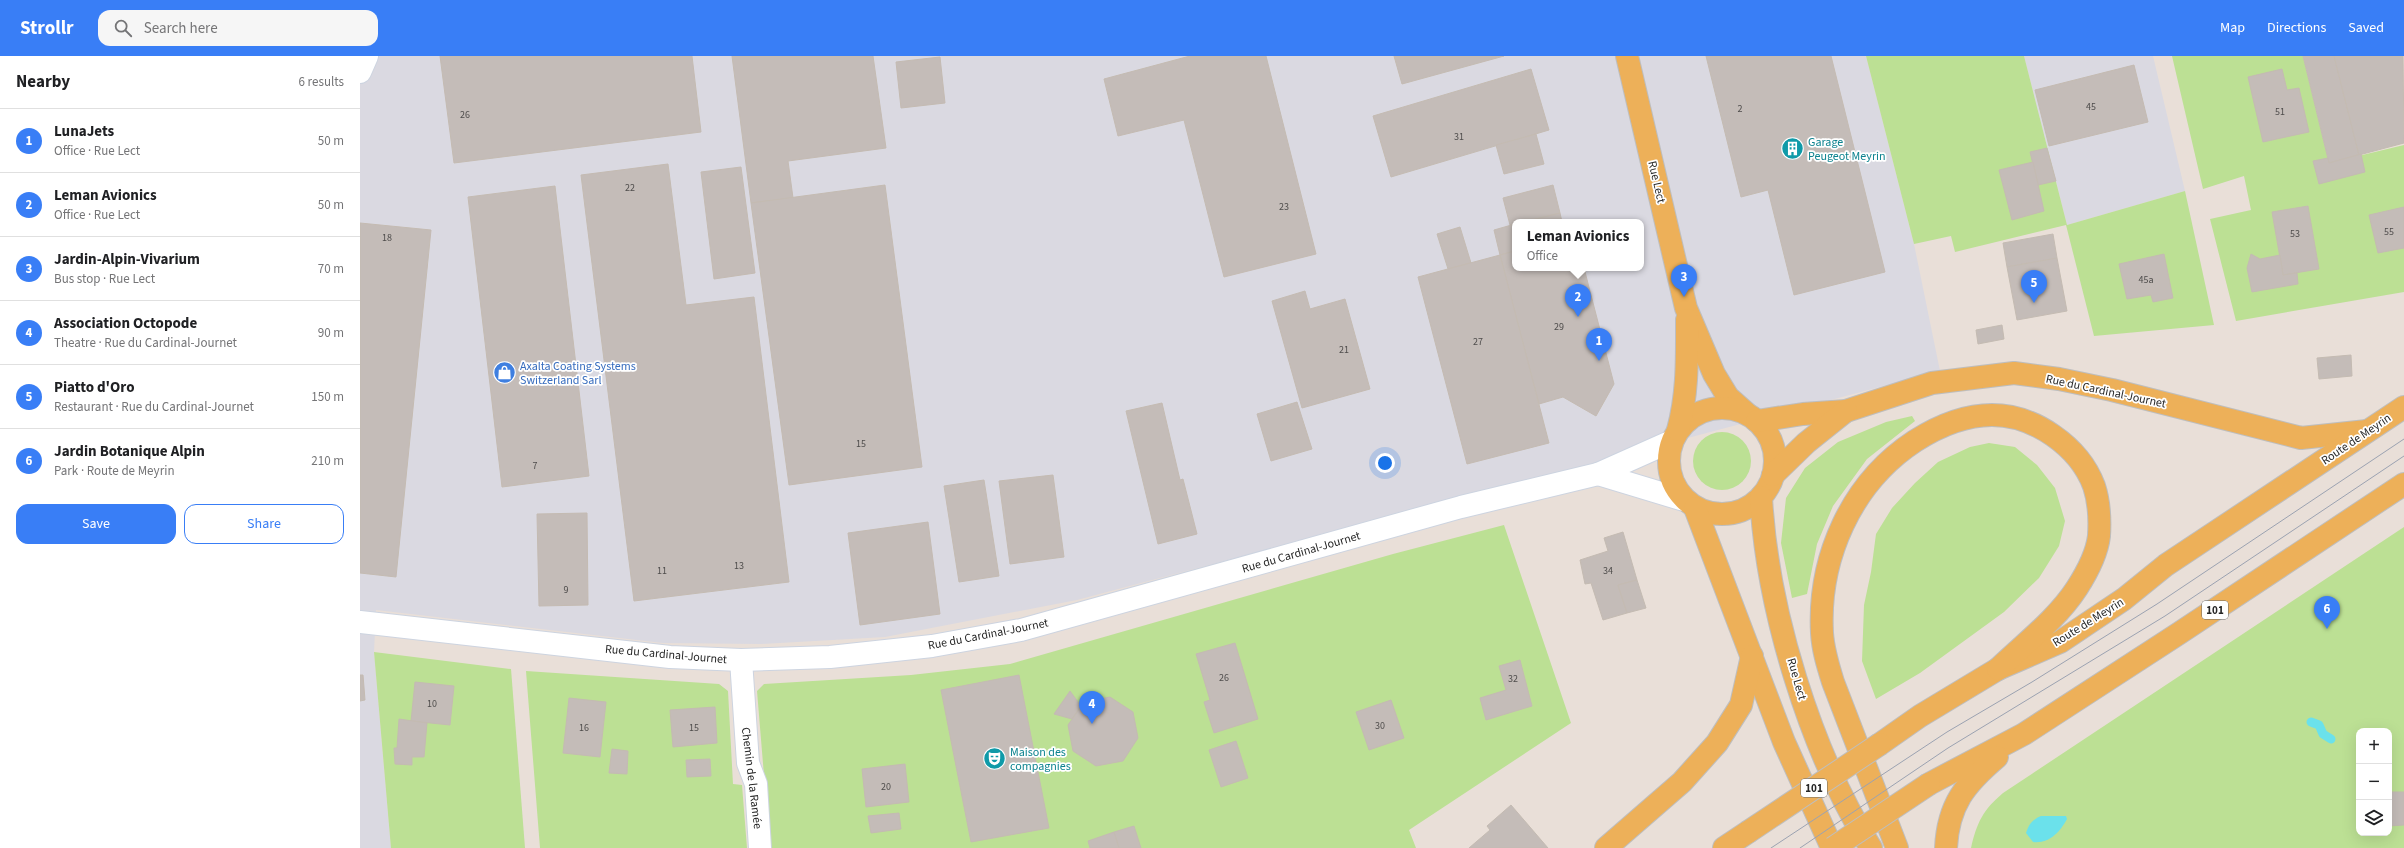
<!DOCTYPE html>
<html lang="en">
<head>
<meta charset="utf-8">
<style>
  body { margin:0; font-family:"Source Sans 3",sans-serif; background:#f6f6f6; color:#202124 }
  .controls { position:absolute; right:12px; bottom:12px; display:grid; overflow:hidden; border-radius:8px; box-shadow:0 4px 16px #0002 }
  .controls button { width:36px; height:36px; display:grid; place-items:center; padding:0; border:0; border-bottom:1px solid #e0e0e0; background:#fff; color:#202124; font:20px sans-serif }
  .you { position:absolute; left:1025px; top:407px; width:14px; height:14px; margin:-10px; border:3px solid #fff; border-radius:50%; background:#1a73e8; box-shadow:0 0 0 6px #1a73e833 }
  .badge { display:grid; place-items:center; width:26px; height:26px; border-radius:50%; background:#397ef6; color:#fff; font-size:13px; font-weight:700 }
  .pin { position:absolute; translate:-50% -33px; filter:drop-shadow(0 1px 2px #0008) }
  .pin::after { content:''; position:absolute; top:21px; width:14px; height:12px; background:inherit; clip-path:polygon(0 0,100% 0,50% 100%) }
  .popup { position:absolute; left:1152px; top:163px; width:132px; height:52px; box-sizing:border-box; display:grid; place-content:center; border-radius:8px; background:#fff; filter:drop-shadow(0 1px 3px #0005); font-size:13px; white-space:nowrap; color:#757577 }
  .popup b { font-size:15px; color:#202124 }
  .popup::after { content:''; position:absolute; left:50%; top:100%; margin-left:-8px; border:8px solid transparent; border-top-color:#fff }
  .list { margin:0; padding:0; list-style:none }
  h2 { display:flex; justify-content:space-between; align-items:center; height:52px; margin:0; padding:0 16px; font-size:17px }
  h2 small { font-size:13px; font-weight:400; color:#757577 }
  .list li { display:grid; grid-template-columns:26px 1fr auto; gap:12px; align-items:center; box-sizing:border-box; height:64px; padding:0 16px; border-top:1px solid #e0e0e0 }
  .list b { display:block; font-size:15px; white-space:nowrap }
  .list p { margin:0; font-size:13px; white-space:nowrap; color:#757577 }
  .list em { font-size:13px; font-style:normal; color:#757577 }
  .actions { display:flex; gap:8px; padding:12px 16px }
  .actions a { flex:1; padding:9px 0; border:1px solid #397ef6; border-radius:12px; text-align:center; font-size:14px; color:#397ef6 }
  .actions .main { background:#397ef6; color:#fff }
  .icon { flex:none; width:22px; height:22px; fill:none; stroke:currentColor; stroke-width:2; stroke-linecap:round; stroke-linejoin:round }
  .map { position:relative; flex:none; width:2044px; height:792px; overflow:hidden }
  header { display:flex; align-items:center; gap:24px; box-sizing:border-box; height:56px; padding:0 20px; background:#397ef6; color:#fff }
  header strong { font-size:19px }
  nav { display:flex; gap:22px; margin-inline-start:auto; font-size:14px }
  .search { width:280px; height:36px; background:#f6f6f6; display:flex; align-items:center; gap:10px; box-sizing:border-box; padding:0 14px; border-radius:12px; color:#757577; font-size:15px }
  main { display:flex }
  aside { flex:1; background:#fff }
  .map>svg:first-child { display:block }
</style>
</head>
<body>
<header>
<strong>Strollr</strong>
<div class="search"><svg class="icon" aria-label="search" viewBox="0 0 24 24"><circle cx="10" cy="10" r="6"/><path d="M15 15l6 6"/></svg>Search here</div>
<nav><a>Map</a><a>Directions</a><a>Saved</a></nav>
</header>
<main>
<aside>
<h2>Nearby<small>6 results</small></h2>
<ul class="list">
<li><span class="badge">1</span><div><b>LunaJets</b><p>Office · Rue Lect</p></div><em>50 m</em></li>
<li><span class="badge">2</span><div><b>Leman Avionics</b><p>Office · Rue Lect</p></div><em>50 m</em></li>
<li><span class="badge">3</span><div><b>Jardin-Alpin-Vivarium</b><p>Bus stop · Rue Lect</p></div><em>70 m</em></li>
<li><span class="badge">4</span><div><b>Association Octopode</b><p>Theatre · Rue du Cardinal-Journet</p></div><em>90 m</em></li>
<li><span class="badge">5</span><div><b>Piatto d'Oro</b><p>Restaurant · Rue du Cardinal-Journet</p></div><em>150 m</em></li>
<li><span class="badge">6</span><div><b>Jardin Botanique Alpin</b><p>Park · Route de Meyrin</p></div><em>210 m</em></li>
</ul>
<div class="actions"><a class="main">Save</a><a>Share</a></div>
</aside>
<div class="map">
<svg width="2044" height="792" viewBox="0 0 2044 792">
  <rect width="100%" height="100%" fill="#e9dfd8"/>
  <g fill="#dad9e1" fill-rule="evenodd">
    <path d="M0,0H1506L1554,188L1580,315L717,544L525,581L400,588L303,587L16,554L14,596L31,792H0ZM1155,166H1281V212H1155Z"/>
    <path d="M1664,0H1793L1825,135L1707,169Z"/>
  </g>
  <g fill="#bce094" fill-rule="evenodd">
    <path d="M1506,0H1664L1707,169L1825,135L1854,269L1734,280L1706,169L1595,196L1591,180L1554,188Z"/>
    <path d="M1812,0H1943L1969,107L2044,89V236L1876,265L1850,163L1891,154L1884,120L1843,133Z"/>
    <path d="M1552,360L1555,365L1507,403L1473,450L1457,488L1447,538L1432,542L1421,487L1426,442L1445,412L1478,386L1526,366Z"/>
    <circle cx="1362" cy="405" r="29"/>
    <path d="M1629,387L1655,391L1677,409L1695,432L1705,465L1699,490L1679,522L1644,556L1560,617L1516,643L1502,605L1504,549L1511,516L1516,478L1532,452L1555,427L1578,406L1610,391Z"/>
    <path d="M1144,469L1211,667L1049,774L1056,792H410L397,635L404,628L551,619L650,608L1033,498Z"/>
    <path d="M2044,471V792H1611C1617,766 1623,754 1643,737ZM1999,675H2029V777H1999Z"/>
    <path d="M14,596L151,613L165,792H31Z"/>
    <path d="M166,615L359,628L368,635L373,728L382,729L387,792H180Z"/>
  </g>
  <path fill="#6be1eb" d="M1681,760H1706L1707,763C1700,776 1689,788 1673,786L1666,777C1669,768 1672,764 1681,760Z"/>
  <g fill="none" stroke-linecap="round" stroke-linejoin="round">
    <path stroke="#6be1eb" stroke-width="9" d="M1951,666L1959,669L1963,678L1971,683"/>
  </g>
  <g fill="#c4bcb8" stroke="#c4bbb2">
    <path d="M80,0H332L341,76L94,107Z"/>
    <path d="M372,0H513L526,92L428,105L433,142L391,147Z"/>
    <path d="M830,0H906L956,198L864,221L824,64L758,80L744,23Z"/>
    <path d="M1034,0H1144L1042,28Z"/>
    <path d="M1346,0H1471L1525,216L1434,239L1408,134L1381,141Z"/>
    <path d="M1943,0H1974L1999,99L1969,107Z"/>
    <path d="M1974,0H2043L2044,87L1999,99Z"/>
    <path d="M580,1L585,47L541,52L536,6Z"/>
    <path d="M1774,9L1788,66L1689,90L1675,34Z"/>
    <path d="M1171,13L1189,74L1031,121L1013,60Z"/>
    <path d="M1922,13L1927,34L1939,32L1949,76L1903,86L1888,21Z"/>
    <path d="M1176,78L1184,108L1144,118L1136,89Z"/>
    <path d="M1687,92L1696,125L1678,129L1670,96Z"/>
    <path d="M2001,98L2005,116L1959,128L1953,105L1968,102L1969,107Z"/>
    <path d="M1673,106L1684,155L1652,164L1639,114Z"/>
    <path d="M308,108L326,249L394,241L429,526L274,545L221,119Z"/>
    <path d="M381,111L395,217L354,223L341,116Z"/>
    <path d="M525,129L562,411L429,429L391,147Z"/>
    <path d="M1193,129L1200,157L1164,166H1155V168L1150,169L1143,142Z"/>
    <path d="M195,130L229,420L142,431L108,141Z"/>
    <path d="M1948,150L1959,213L1923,219L1912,156Z"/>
    <path d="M2044,151V192L2018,197L2009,159Z"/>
    <path d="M1200,157L1202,166H1164Z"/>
    <path d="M0,167L71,174L36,521L0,517Z"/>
    <path d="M1155,168V195L1140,199L1134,174Z"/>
    <path d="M1100,171L1111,207L1088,213L1077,178Z"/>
    <path d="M1693,178L1697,202L1647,211L1643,187Z"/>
    <path d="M1155,195V212H1224L1254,328L1236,360L1203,341L1179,348L1140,199Z"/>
    <path d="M1804,198L1813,242L1793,246L1791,239L1767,243L1759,208Z"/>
    <path d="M1891,198L1900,203L1920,199L1923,219L1937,217L1938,228L1892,236L1887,212Z"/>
    <path d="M1140,199L1189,387L1107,408L1058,221Z"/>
    <path d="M1697,202L1707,255L1657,264L1647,211Z"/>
    <path d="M945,235L950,253L985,243L1010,333L942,352L912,245Z"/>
    <path d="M1642,269L1644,283L1618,288L1616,274Z"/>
    <path d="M1991,299L1992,320L1959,323L1957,302Z"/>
    <path d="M937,346L952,393L911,405L897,358Z"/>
    <path d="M802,347L820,424L823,423L837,478L798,488L766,355Z"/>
    <path d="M693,419L704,501L650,508L639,425Z"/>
    <path d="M624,424L639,520L599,526L584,430Z"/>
    <path d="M227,457L228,549L179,550L177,458Z"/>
    <path d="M568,466L580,558L500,569L488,477Z"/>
    <path d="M1263,476L1277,524L1258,529L1267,557L1243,564L1231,527L1225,528L1220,504L1248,495L1244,482Z"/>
    <path d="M1277,524L1286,552L1267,557L1258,529Z"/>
    <path d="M875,587L898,663L854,677L844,646L850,644L836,598Z"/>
    <path d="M1160,604L1172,650L1126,664L1120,642L1146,634L1139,610Z"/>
    <path d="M0,619H3L5,644L0,645Z"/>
    <path d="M659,619L689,772L611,786L581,634Z"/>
    <path d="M55,626L94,630L90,669L51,665Z"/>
    <path d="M710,635L721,650L712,663L694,658Z"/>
    <path d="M750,641L773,656L778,682L763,705L736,710L713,695L708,669L724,646Z"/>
    <path d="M209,642L246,646L240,701L203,697Z"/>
    <path d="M1031,644L1044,682L1009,694L996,656Z"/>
    <path d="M355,651L357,687L313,691L310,654Z"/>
    <path d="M39,663L67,667L64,701H52V709L35,708L34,692H37Z"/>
    <path d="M876,685L888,722L861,731L849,694Z"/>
    <path d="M252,693L268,695L267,718L249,717Z"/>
    <path d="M350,703L351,720L327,721L326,704Z"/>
    <path d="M545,708L549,746L506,751L502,713Z"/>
    <path d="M2029,736H2044V769L2029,770Z"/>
    <path d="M1151,749L1188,792H1109L1130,774L1127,770Z"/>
    <path d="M539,757L541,773L511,777L508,760Z"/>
    <path d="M774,770L781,792H759L754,776Z"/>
    <path d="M754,776L759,792H730L728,785Z"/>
  </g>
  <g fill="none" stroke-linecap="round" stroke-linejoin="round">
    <defs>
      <g id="minor">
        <path d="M0,16L7,0"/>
        <path d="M1238,418L1324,444"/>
        <path d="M0,566L310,601L381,604L470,601L572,590L661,574L1101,451L1238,418L1312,385"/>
        <path d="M381,604L388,707L396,728L400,792"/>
      </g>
      <g id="primary">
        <path d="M1267,0L1326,252L1354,318L1368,341L1386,357"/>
        <circle cx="1362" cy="405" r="53"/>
        <path d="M1397,365L1443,358L1486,355L1572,327L1654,317L1699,323L1752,334L1941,382L2007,375"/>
        <path d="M1318,374C1328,337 1327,302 1327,264"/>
        <path d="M1413,419L1446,387L1486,355"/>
        <path d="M1401,441C1407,554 1451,697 1511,792"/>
        <path d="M1335,452L1424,686L1472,792"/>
        <path d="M1520,688L1560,660L1638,613L1700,586L1764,543L1806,509L2044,351"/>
        <path d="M1569,728L1664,678L1818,578L2044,428"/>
        <path d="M1246,792L1322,726L1357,687L1381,649L1392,600"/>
        <path d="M1364,792L1388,776"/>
        <path d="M1537,792L1473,626C1468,610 1463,594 1462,577C1458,502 1491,427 1555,385C1577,371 1605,359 1632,359C1674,359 1719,390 1734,430C1739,445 1740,464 1739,480C1737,497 1726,518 1717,532C1697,563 1664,588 1638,613"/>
        <path d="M1586,792C1588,749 1605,728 1637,701"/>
      </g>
    </defs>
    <use href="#minor" stroke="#cdd4e0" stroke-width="24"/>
    <use href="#primary" stroke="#bebebe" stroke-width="24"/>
    <use href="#minor" stroke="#fff" stroke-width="22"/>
    <use href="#primary" stroke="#edb059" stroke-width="22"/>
    <g stroke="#9ba2b1" stroke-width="1">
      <path d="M1411,792L1587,676L1672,626L1797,548L2044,383"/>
      <path d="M1440,792L1588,692L1805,560L2044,400"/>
    </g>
    <defs>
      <g id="primary-bridge">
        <path d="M1388,776L1520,688"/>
        <path d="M1473,792L1569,728"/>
      </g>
    </defs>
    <use href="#primary-bridge" stroke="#bebebe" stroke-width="24" stroke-linecap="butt"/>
    <use href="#primary-bridge" stroke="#edb059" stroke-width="22"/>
  </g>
  <defs>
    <symbol id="building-disc" viewBox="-11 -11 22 22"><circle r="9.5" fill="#0f9aa8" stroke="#fff"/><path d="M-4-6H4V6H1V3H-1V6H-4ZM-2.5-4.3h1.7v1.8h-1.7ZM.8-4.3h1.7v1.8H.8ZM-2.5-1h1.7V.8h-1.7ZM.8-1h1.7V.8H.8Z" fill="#fff"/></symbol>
    <symbol id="shop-disc" viewBox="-11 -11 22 22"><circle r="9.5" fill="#3f7fe0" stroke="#fff"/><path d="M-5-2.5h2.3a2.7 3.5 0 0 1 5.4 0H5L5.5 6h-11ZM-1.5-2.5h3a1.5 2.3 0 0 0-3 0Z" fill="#fff"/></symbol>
    <symbol id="theatre-disc" viewBox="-11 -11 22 22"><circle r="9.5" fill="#0f9aa8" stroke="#fff"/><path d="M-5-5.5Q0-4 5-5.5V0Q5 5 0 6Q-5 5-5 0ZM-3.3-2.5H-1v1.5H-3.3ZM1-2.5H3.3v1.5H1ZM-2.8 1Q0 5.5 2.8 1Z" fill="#fff"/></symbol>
  </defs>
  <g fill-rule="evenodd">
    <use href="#building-disc" x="1420" y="80" width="25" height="25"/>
    <use href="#shop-disc" x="132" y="304" width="25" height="25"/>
    <use href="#theatre-disc" x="622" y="690" width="25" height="25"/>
  </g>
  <g text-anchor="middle" stroke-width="3.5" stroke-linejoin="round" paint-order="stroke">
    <g font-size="10" fill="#4e4c4b">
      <text x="1731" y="54">45</text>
      <text x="1380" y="56">2</text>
      <text x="1920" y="59">51</text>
      <text x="105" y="62">26</text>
      <text x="1099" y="84">31</text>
      <text x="270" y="135">22</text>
      <text x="924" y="154">23</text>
      <text x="2029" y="179">55</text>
      <text x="1935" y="181">53</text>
      <text x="27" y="185">18</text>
      <text x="1786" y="227">45a</text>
      <text x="1199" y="274">29</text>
      <text x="1118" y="289">27</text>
      <text x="984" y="297">21</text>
      <text x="501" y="391">15</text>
      <text x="175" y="413">7</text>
      <text x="379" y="513">13</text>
      <text x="302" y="518">11</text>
      <text x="1248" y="518">34</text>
      <text x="206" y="537">9</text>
      <text x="864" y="625">26</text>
      <text x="1153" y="626">32</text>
      <text x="72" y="651">10</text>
      <text x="1020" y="673">30</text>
      <text x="224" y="675">16</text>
      <text x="334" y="675">15</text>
      <text x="526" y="734">20</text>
    </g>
    <g fill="#fff" stroke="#686868" stroke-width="1">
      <rect x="1842" y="545" width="26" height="18" rx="3"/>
      <rect x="1441" y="723" width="26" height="18" rx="3"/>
    </g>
    <g font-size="11" font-weight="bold" fill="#272727">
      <text x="1855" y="558">101</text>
      <text x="1454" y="736">101</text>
    </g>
    <g font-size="12" fill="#0d838f" stroke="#fff" text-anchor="start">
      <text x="1448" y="90">Garage<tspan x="1448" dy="14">Peugeot Meyrin</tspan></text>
      <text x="650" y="700">Maison des<tspan x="650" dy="14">compagnies</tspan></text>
    </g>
    <g font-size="12" fill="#272727" stroke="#fff">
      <text transform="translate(1297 126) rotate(77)" y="4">Rue Lect</text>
      <text transform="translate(1746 335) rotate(12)" y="4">Rue du Cardinal-Journet</text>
      <text transform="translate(1996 383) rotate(-34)" y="4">Route de Meyrin</text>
      <text transform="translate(941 496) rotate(-16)" y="4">Rue du Cardinal-Journet</text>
      <text transform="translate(1728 566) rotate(-32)" y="4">Route de Meyrin</text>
      <text transform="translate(628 578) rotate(-11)" y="4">Rue du Cardinal-Journet</text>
      <text transform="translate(306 598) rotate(5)" y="4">Rue du Cardinal-Journet</text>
      <text transform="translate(1437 623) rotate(74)" y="4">Rue Lect</text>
      <text transform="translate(392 722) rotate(83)" y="4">Chemin de la Ramée</text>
    </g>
    <g font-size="12" fill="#366cbe" stroke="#fff" text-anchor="start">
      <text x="160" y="314">Axalta Coating Systems<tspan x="160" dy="14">Switzerland Sarl</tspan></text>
    </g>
  </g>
</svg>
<div class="controls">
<button>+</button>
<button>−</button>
<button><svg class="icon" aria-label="layers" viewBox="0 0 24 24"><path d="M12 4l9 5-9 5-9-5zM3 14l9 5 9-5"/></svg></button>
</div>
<div class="you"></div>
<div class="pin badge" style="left:1239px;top:305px">1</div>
<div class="pin badge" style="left:1218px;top:261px">2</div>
<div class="popup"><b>Leman Avionics</b>Office</div>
<div class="pin badge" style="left:1324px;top:241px">3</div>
<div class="pin badge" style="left:732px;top:668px">4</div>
<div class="pin badge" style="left:1674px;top:247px">5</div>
<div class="pin badge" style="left:1967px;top:573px">6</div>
</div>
</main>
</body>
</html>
